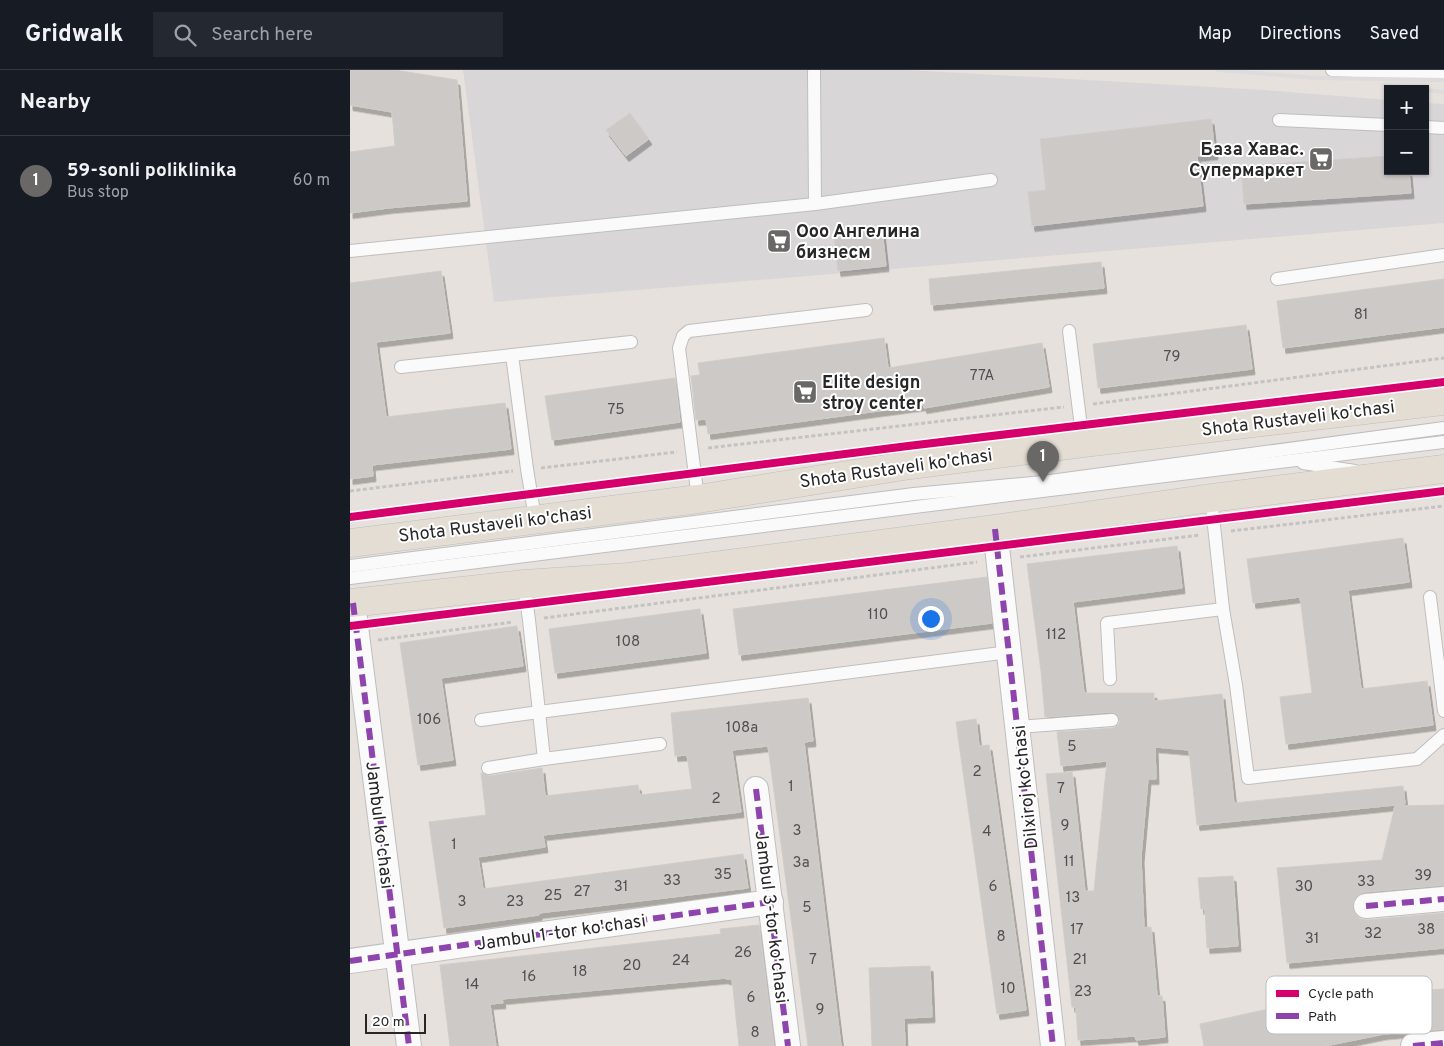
<!DOCTYPE html>
<html lang="en">
<head>
<meta charset="utf-8">
<style>
  body { margin:0; font-family:Overpass,sans-serif; background:#242831; color:#f1f3f6 }
  .controls { position:absolute; right:15px; top:15px; display:grid; overflow:hidden; border-radius:0px; box-shadow:0 1px 4px #0004 }
  .controls button { width:45px; height:45px; display:grid; place-items:center; padding:0; border:0; border-bottom:1px solid #363941; background:#171b24; color:#f1f3f6; font:25px sans-serif }
  .scale { position:absolute; left:15px; bottom:12px; width:61px; box-sizing:border-box; padding-left:5px; border:2px solid #272727; border-top:0; font-size:14px; line-height:18px; white-space:nowrap; color:#272727; -webkit-text-stroke:4px #fff; paint-order:stroke }
  .you { position:absolute; left:580px; top:548px; width:18px; height:18px; margin:-12px; border:4px solid #fff; border-radius:50%; background:#1a73e8; box-shadow:0 0 0 8px #1a73e833 }
  .badge { display:grid; place-items:center; width:32px; height:32px; border-radius:50%; background:#6a6866; color:#fff; font-size:16px; font-weight:700 }
  .pin { position:absolute; translate:-50% -41px; filter:drop-shadow(0 1px 2px #0008) }
  .pin::after { content:''; position:absolute; top:26px; width:18px; height:15px; background:inherit; clip-path:polygon(0 0,100% 0,50% 100%) }
  .list { margin:0; padding:0; list-style:none }
  h2 { display:flex; justify-content:space-between; align-items:center; height:65px; margin:0; padding:0 20px; font-size:21px }
  h2 small { font-size:16px; font-weight:400; color:#9ea1a6 }
  .list li { display:grid; grid-template-columns:32px 1fr auto; gap:15px; align-items:center; box-sizing:border-box; height:90px; padding:0 20px; border-top:1px solid #363941 }
  .list b { display:block; font-size:19px; white-space:nowrap }
  .list p { margin:0; font-size:16px; white-space:nowrap; color:#9ea1a6 }
  .list em { font-size:16px; font-style:normal; color:#9ea1a6 }
  .icon { flex:none; width:28px; height:28px; fill:none; stroke:currentColor; stroke-width:2; stroke-linecap:round; stroke-linejoin:round }
  .map { position:relative; flex:none; width:1094px; height:976px; overflow:hidden }
  header { display:flex; align-items:center; gap:30px; box-sizing:border-box; height:70px; padding:0 25px; background:#171b24; border-bottom:1px solid #363941 }
  header strong { font-size:24px }
  nav { display:flex; gap:28px; margin-inline-start:auto; font-size:18px }
  .search { width:350px; height:45px; background:#242831; display:flex; align-items:center; gap:12px; box-sizing:border-box; padding:0 18px; border-radius:0px; color:#9ea1a6; font-size:19px }
  main { display:flex }
  aside { flex:1; background:#171b24 }
  .map>svg:first-child { display:block }
</style>
</head>
<body>
<header>
<strong>Gridwalk</strong>
<div class="search"><svg class="icon" aria-label="search" viewBox="0 0 24 24"><circle cx="10" cy="10" r="6"/><path d="M15 15l6 6"/></svg>Search here</div>
<nav><a>Map</a><a>Directions</a><a>Saved</a></nav>
</header>
<main>
<aside>
<h2>Nearby<small></small></h2>
<ul class="list">
<li><span class="badge">1</span><div><b>59-sonli poliklinika</b><p>Bus stop</p></div><em>60 m</em></li>
</ul>
</aside>
<div class="map">
<svg width="1094" height="976" viewBox="0 0 1094 976">
  <defs>
    <filter id="shadow"><feDropShadow dx="3" dy="5.5" stdDeviation="0" flood-color="#0004"/></filter>
  </defs>
  <rect width="100%" height="100%" fill="#e6e1dc"/>
  <path fill="#d9d6d8" d="M113,0H557L914,20L1038,30V101H1075V33L1094,34V153L144,232Z"/>
  <g fill="#ccc9c6" stroke="#d1cdc9" filter="url(#shadow)">
    <path d="M0,0H45L107,10L117,131L38,138L0,143V82L45,76L42,42L0,35Z"/>
    <path d="M280,43L299,69L276,86L256,60Z"/>
    <path d="M861,49L865,84L847,86L853,136L682,156L678,122L696,120L690,69Z"/>
    <path d="M1038,86V101H1059L1061,123L894,134L891,96Z"/>
    <path d="M532,159L536,196L488,201L484,165Z"/>
    <path d="M751,192L754,218L581,235L579,209Z"/>
    <path d="M91,201L100,263L26,272L36,347L155,333L161,379L22,395L23,406L0,409V213Z"/>
    <path d="M1094,209V257L933,278L927,231Z"/>
    <path d="M896,255L902,299L748,318L743,274Z"/>
    <path d="M534,268L538,298L692,273L699,317L574,338L573,335L358,364L356,349L346,350L341,306L350,305L348,293Z"/>
    <path d="M325,308L330,352L202,370L195,326Z"/>
    <path d="M1053,468L1059,512L998,520L1011,619L1077,611L1083,655L936,674L930,627L962,623L950,527L903,533L897,489Z"/>
    <path d="M827,476L832,518L723,532L734,623H804V631L872,624L884,733L1053,716L1055,734L847,755L839,680L805,677L806,709H798L791,787L794,858L801,857L807,926H812L815,967L786,970L785,966L728,970L726,937H722L696,704L722,702L735,821H744L757,691L711,696L707,662L763,658L769,654L770,649L766,643L761,642L695,647L691,601L677,494Z"/>
    <path d="M637,507L642,553L389,585L383,539Z"/>
    <path d="M350,539L356,583L205,603L199,559Z"/>
    <path d="M167,556L173,596L91,608L103,690L68,695L50,573Z"/>
    <path d="M458,628L463,671L454,672L491,976H458L418,676L382,680L391,742L193,765L195,777L128,787L133,819L393,784L398,818L189,843V845L94,858L79,752L136,745L131,703L139,706L192,698L195,726L288,715L290,725L342,719L337,685L325,686L321,643Z"/>
    <path d="M626,649L629,676L639,675L676,940L647,944L606,652Z"/>
    <path d="M1094,735V815L1014,822L1008,825L1004,830L1002,837L1005,844L1011,849L1017,850L1094,843V878L937,893L927,798L1032,790L1045,736Z"/>
    <path d="M883,806L888,876L857,878L855,839H851L848,808Z"/>
    <path d="M409,855L424,976H389L382,909H376V908L152,929L153,933L140,934L146,976H100L90,895L371,864L370,859Z"/>
    <path d="M580,896L582,947L554,948L555,976H522L519,898Z"/>
    <path d="M1023,916L1024,922L1094,919V959L1034,964L975,976H854L850,954Z"/>
  </g>
  <g fill="none" stroke-linecap="round" stroke-linejoin="round">
    <defs>
      <g id="service">
        <path d="M982,0L1094,5"/>
        <path d="M464,2L465,134"/>
        <path d="M929,50L1038,55"/>
        <path d="M1075,57L1094,58"/>
        <path d="M0,181L465,134L641,110"/>
        <path d="M927,209L1094,185"/>
        <path d="M719,261L733,373"/>
        <path d="M162,285L281,272"/>
        <path d="M51,297L162,285L177,399L185,448"/>
        <path d="M953,393L1005,401"/>
        <path d="M348,429L329,278L333,266L339,261L516,240"/>
        <path d="M0,496L564,424L693,412L1094,358"/>
        <path d="M0,508C365,463 729,415 1094,372"/>
        <path d="M174,514L179,550L189,642L659,582"/>
        <path d="M1080,527L1094,641"/>
        <path d="M873,539L886,615L898,708L1067,689L1094,665"/>
        <path d="M760,609L757,553L873,539L861,428"/>
        <path d="M131,650L189,642L194,689L310,674"/>
        <path d="M668,657L762,650"/>
        <path d="M138,698L194,689"/>
      </g>
      <g id="minor">
        <path d="M645,459L703,976"/>
        <path d="M3,533L59,976"/>
        <path d="M406,719L438,976"/>
        <path d="M1016,836L1094,829"/>
        <path d="M0,891L421,832"/>
        <path d="M1063,976L1094,973"/>
      </g>
      <g id="primary">
        <path d="M0,473L348,429L560,395L733,373L1094,331"/>
        <path d="M0,533L174,514L279,507L645,459L861,428L1094,399"/>
      </g>
    </defs>
    <use href="#service" stroke="#bfbebe" stroke-width="14"/>
    <use href="#minor" stroke="#bfbebe" stroke-width="26"/>
    <use href="#primary" stroke="#bfbdbb" stroke-width="29"/>
    <g stroke="#c4c3c3" stroke-width="3" stroke-dasharray="4 2.5" stroke-linecap="butt">
      <path d="M743,334L1094,288"/>
      <path d="M358,378L714,337"/>
      <path d="M191,398L327,382"/>
      <path d="M0,421L163,401"/>
      <path d="M881,461L1094,436"/>
      <path d="M670,487L850,465"/>
      <path d="M194,548L627,492"/>
      <path d="M28,570L163,552"/>
    </g>
    <use href="#service" stroke="#fbfafa" stroke-width="12"/>
    <use href="#minor" stroke="#fbfafa" stroke-width="24"/>
    <use href="#primary" stroke="#e4ddd3" stroke-width="28"/>
    <g stroke="#dcdcdd" stroke-width="4">
      <path d="M868,0L966,8L1094,10"/>
      <path d="M1033,15L1066,19"/>
      <path d="M1075,20L1094,22"/>
    </g>
    <g stroke="#8e44ad" stroke-width="6" stroke-dasharray="12 6" stroke-linecap="butt">
      <path d="M645,459L703,976"/>
      <path d="M3,533L59,976"/>
      <path d="M406,719L438,976"/>
      <path d="M1016,836L1094,829"/>
      <path d="M0,891L421,832"/>
      <path d="M1063,976L1094,973"/>
    </g>
    <defs>
      <g id="cycleway">
        <path d="M0,447L558,376L1094,312"/>
        <path d="M0,556L1094,421"/>
      </g>
    </defs>
    <use href="#cycleway" stroke="#fff" stroke-width="11"/>
    <use href="#cycleway" stroke="#d6006c" stroke-width="8"/>
  </g>
  <defs>
    <symbol id="supermarket-square" viewBox="-11 -11 22 22"><rect x="-9" y="-9" width="18" height="18" rx="4" fill="#6a6866" stroke="#fff"/><path d="M-6-5.5h2.5l.6 2H6L4.5 2H-2.5L-4.4-4H-6ZM-1.5 3.2a1.3 1.3 0 1 0 .1 0ZM3 3.2a1.3 1.3 0 1 0 .1 0Z" fill="#fff"/></symbol>
  </defs>
  <g fill-rule="evenodd">
    <use href="#supermarket-square" x="957" y="75" width="28" height="28"/>
    <use href="#supermarket-square" x="415" y="157" width="28" height="28"/>
    <use href="#supermarket-square" x="441" y="308" width="28" height="28"/>
  </g>
  <g text-anchor="middle" stroke-width="4" stroke-linejoin="round" paint-order="stroke">
    <g font-size="15" fill="#515050">
      <text x="1011" y="249">81</text>
      <text x="822" y="291">79</text>
      <text x="632" y="310">77А</text>
      <text x="266" y="344">75</text>
      <text x="528" y="549">110</text>
      <text x="706" y="569">112</text>
      <text x="278" y="576">108</text>
      <text x="79" y="654">106</text>
      <text x="392" y="662">108a</text>
      <text x="722" y="681">5</text>
      <text x="627" y="706">2</text>
      <text x="441" y="721">1</text>
      <text x="711" y="723">7</text>
      <text x="366" y="733">2</text>
      <text x="715" y="760">9</text>
      <text x="447" y="765">3</text>
      <text x="637" y="766">4</text>
      <text x="104" y="779">1</text>
      <text x="719" y="796">11</text>
      <text x="451" y="797">3a</text>
      <text x="373" y="809">35</text>
      <text x="1073" y="810">39</text>
      <text x="322" y="815">33</text>
      <text x="1016" y="816">33</text>
      <text x="271" y="821">31</text>
      <text x="643" y="821">6</text>
      <text x="954" y="821">30</text>
      <text x="232" y="826">27</text>
      <text x="203" y="830">25</text>
      <text x="723" y="832">13</text>
      <text x="112" y="836">3</text>
      <text x="165" y="836">23</text>
      <text x="457" y="842">5</text>
      <text x="727" y="864">17</text>
      <text x="1076" y="864">38</text>
      <text x="1023" y="868">32</text>
      <text x="651" y="871">8</text>
      <text x="962" y="873">31</text>
      <text x="393" y="887">26</text>
      <text x="463" y="894">7</text>
      <text x="730" y="894">21</text>
      <text x="331" y="895">24</text>
      <text x="282" y="900">20</text>
      <text x="230" y="906">18</text>
      <text x="179" y="911">16</text>
      <text x="122" y="919">14</text>
      <text x="658" y="923">10</text>
      <text x="733" y="926">23</text>
      <text x="401" y="932">6</text>
      <text x="470" y="944">9</text>
      <text x="405" y="967">8</text>
    </g>
    <g font-size="18" font-weight="bold" fill="#272727" stroke="#fff" text-anchor="start">
      <text x="954" y="85" text-anchor="end">База Хавас.<tspan x="954" dy="21">Супермаркет</tspan></text>
      <text x="446" y="167">Ооо Ангелина<tspan x="446" dy="21">бизнесм</tspan></text>
      <text x="472" y="318">Elite design<tspan x="472" dy="21">stroy center</tspan></text>
    </g>
    <g font-size="18" fill="#272727" stroke="#fff">
      <text transform="translate(948 348) rotate(-7)" y="6">Shota Rustaveli ko'chasi</text>
      <text transform="translate(546 398) rotate(-8)" y="6">Shota Rustaveli ko'chasi</text>
      <text transform="translate(145 454) rotate(-7)" y="6">Shota Rustaveli ko'chasi</text>
      <text transform="translate(675 717) rotate(-96)" y="6">Dilxiroj ko‘chasi</text>
      <text transform="translate(30 755) rotate(83)" y="6">Jambul ko'chasi</text>
      <text transform="translate(422 847) rotate(83)" y="6">Jambul 3-tor ko'chasi</text>
      <text transform="translate(211 862) rotate(-8)" y="6">Jambul 1-tor ko'chasi</text>
    </g>
  </g>
  <rect x="916" y="906" width="166" height="58" rx="8" fill="#fff" stroke="#bebebe" stroke-width="1"/>
  <rect x="926" y="920" width="23" height="7" fill="#d6006c"/>
  <rect x="926" y="943" width="23" height="6" fill="#8e44ad"/>
  <g font-size="14" fill="#272727">
    <text x="958" y="928">Cycle path</text>
    <text x="958" y="951">Path</text>
  </g>
</svg>
<div class="controls">
<button>+</button>
<button>−</button>
</div>
<div class="scale">20 m</div>
<div class="you"></div>
<div class="pin badge" style="left:693px;top:412px">1</div>
</div>
</main>
</body>
</html>
